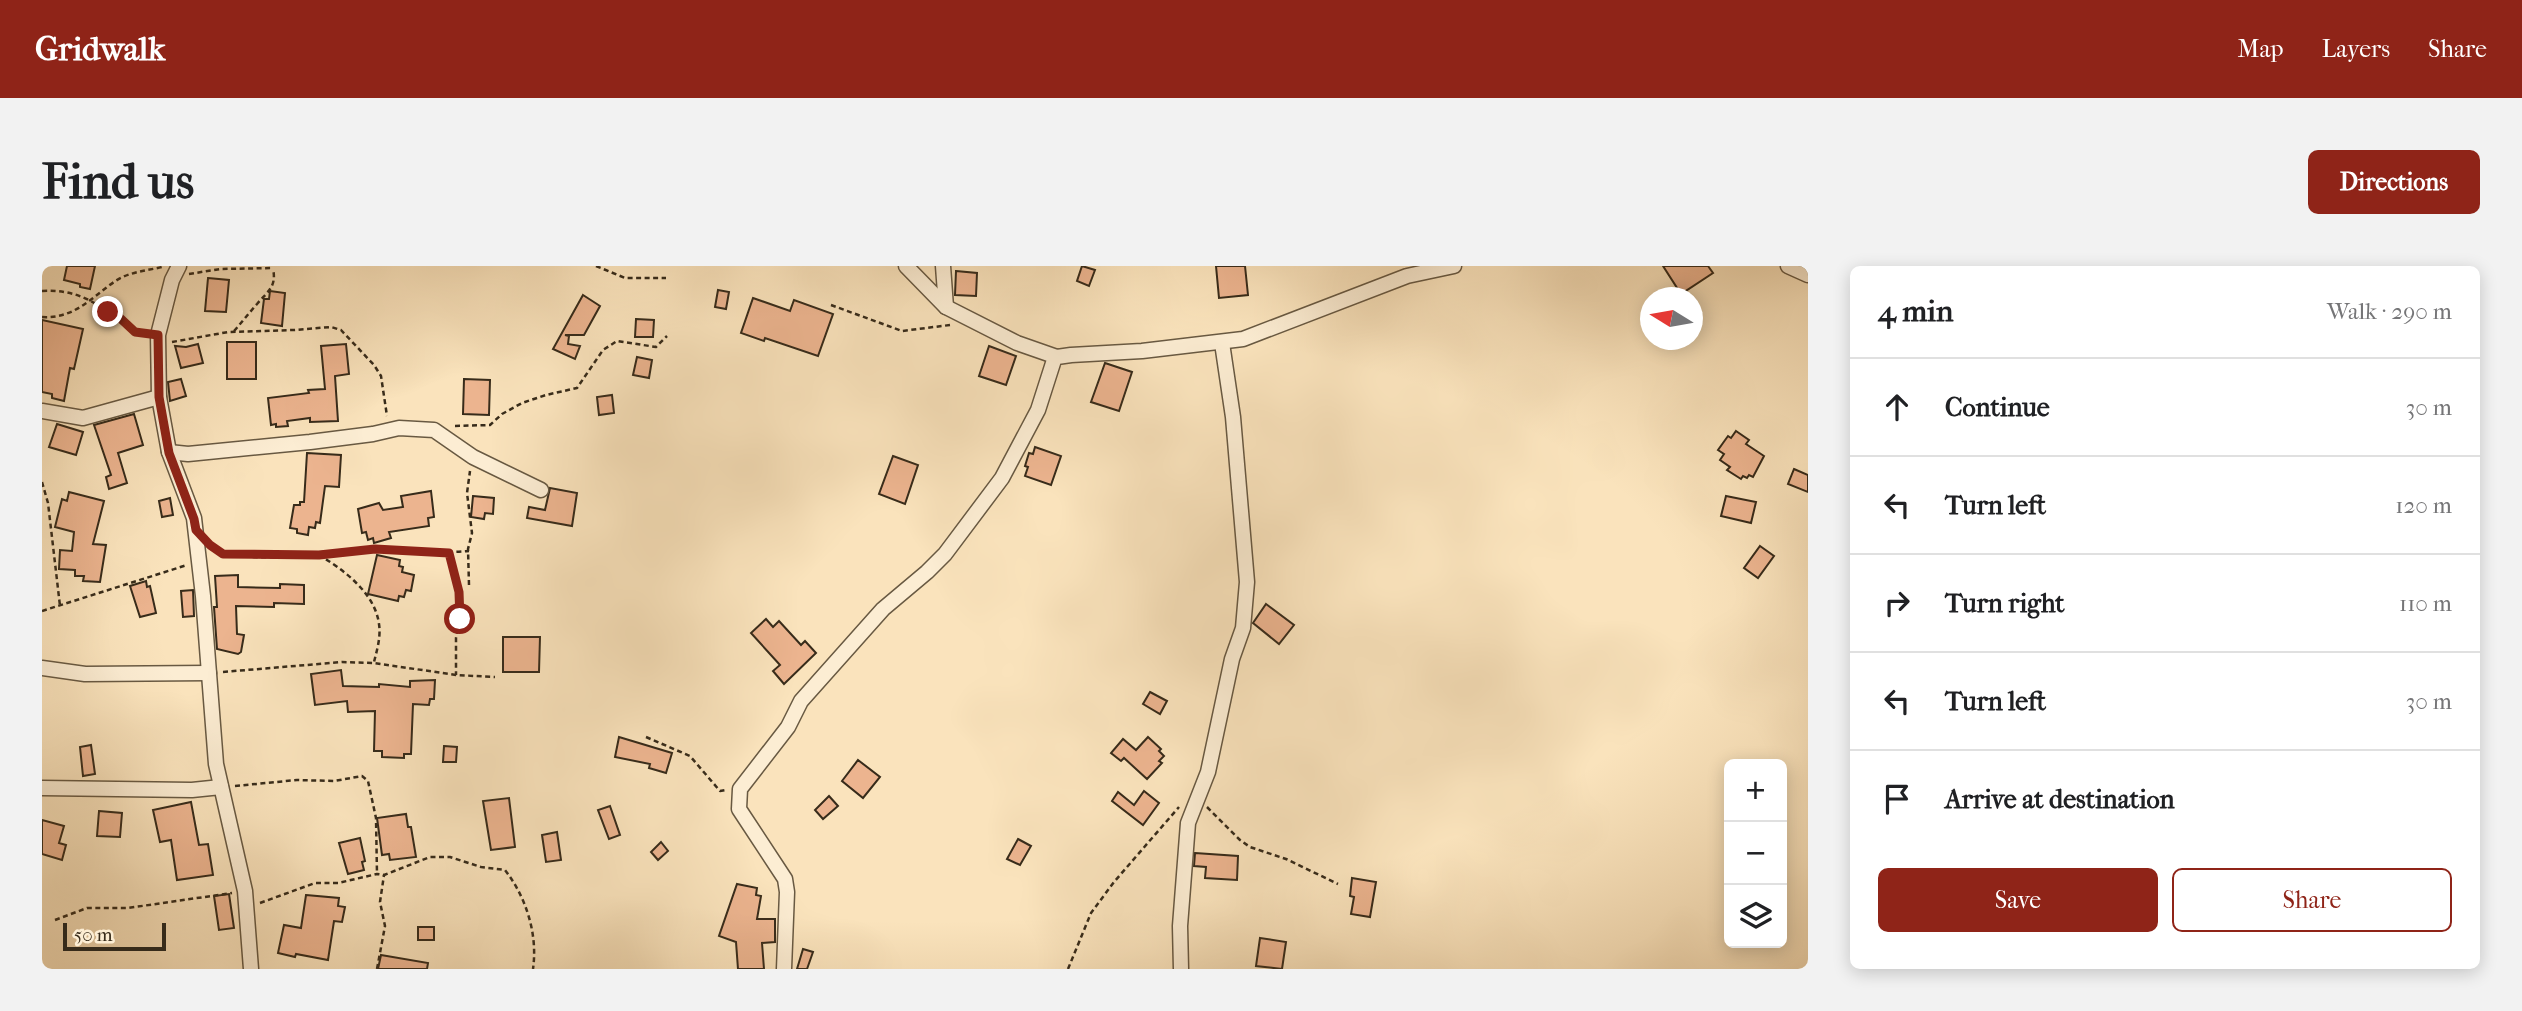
<!DOCTYPE html>
<html lang="en">
<head>
<meta charset="utf-8">
<style>
  body { margin:0; font-family:"IM FELL French Canon",serif; background:#f2f2f2; color:#202124 }
  .controls { position:absolute; right:21px; bottom:21px; display:grid; overflow:hidden; border-radius:10px; box-shadow:0 4px 18px #0003 }
  .controls button { width:63px; height:63px; display:grid; place-items:center; padding:0; border:0; border-bottom:2px solid #e0e0e0; background:#fff; color:#202124; font:35px sans-serif }
  .compass { position:absolute; left:1598px; top:21px; width:63px; height:63px; border-radius:50%; background:#fff; box-shadow:0 4px 18px #0003; rotate:281deg }
  .scale { position:absolute; left:21px; bottom:18px; width:103px; box-sizing:border-box; padding-left:7px; border:4px solid #372b1a; border-top:0; font-size:19px; line-height:24px; white-space:nowrap; color:#372b1a; -webkit-text-stroke:5px #fcedd3; paint-order:stroke }
  .stop { position:absolute; width:21px; height:21px; margin:-16px; border:5px solid #8f2418; border-radius:50%; background:#fff }
  .stop.end { background:#8f2418; border-color:#fff; box-shadow:0 2px 7px #0008 }
  .list { margin:0; padding:0; list-style:none }
  h2 { display:flex; justify-content:space-between; align-items:center; height:91px; margin:0; padding:0 28px; font-size:30px }
  h2 small { font-size:23px; font-weight:400; color:#757577 }
  .list li { display:grid; grid-template-columns:46px 1fr auto; gap:21px; align-items:center; box-sizing:border-box; height:98px; padding:0 28px; border-top:2px solid #e0e0e0 }
  .list b { display:block; font-size:26px; white-space:nowrap }
  .list em { font-size:23px; font-style:normal; color:#757577 }
  .actions { display:flex; gap:14px; padding:21px 28px }
  .actions a { flex:1; padding:16px 0; border:2px solid #8f2418; border-radius:10px; text-align:center; font-size:24px; color:#8f2418 }
  .actions .main { background:#8f2418; color:#fff }
  .icon { flex:none; width:38px; height:38px; fill:none; stroke:currentColor; stroke-width:2; stroke-linecap:round; stroke-linejoin:round }
  .map { position:relative; flex:none; width:1766px; height:703px; overflow:hidden; border-radius:10px }
  header { display:flex; align-items:center; gap:42px; box-sizing:border-box; height:98px; padding:0 35px; background:#8f2418; color:#fff }
  header strong { font-size:33px }
  nav { display:flex; gap:38px; margin-inline-start:auto; font-size:24px }
  .intro { display:flex; align-items:center; justify-content:space-between; box-sizing:border-box; height:168px; padding:0 42px }
  h1 { margin:0; font-size:49px }
  .button { padding:18px 32px; border-radius:10px; background:#8f2418; color:#fff; font-size:24px; font-weight:700 }
  main { display:flex; gap:42px; padding:0 42px }
  aside { flex:1; background:#fff; border-radius:10px; box-shadow:0 4px 18px #0003 }
  .map>svg:first-child { display:block }
</style>
</head>
<body>
<header>
<strong>Gridwalk</strong>
<nav><a>Map</a><a>Layers</a><a>Share</a></nav>
</header>
<div class="intro"><h1>Find us</h1><a class="button">Directions</a></div>
<main>
<div class="map">
<svg width="1766" height="703" viewBox="0 0 1766 703">
  <rect width="100%" height="100%" fill="#fae3bc"/>
  <filter id="stains"><feTurbulence type="fractalNoise" baseFrequency=".00286" numOctaves="4"/><feColorMatrix values="0 0 0 0 .2 0 0 0 0 .09 0 0 0 0 .02 0 0 0 .5 -.17"/></filter>
  <radialGradient id="worn" r=".72"><stop offset=".6" stop-color="#630" stop-opacity="0"/><stop offset="1" stop-color="#630" stop-opacity=".3"/></radialGradient>
  <g fill="#ecb48f" stroke="#372b1a" stroke-width="2">
    <path d="M25,0H53L48,23L38,21V18L22,14Z"/>
    <path d="M1040,0L1053,4L1047,20L1035,15Z"/>
    <path d="M1174,0H1203L1206,29L1177,32Z"/>
    <path d="M1621,0H1666L1671,7L1639,28Z"/>
    <path d="M914,5L935,7L934,30L913,29Z"/>
    <path d="M166,12L187,14L184,46L163,45Z"/>
    <path d="M676,24L687,26L684,43L673,41Z"/>
    <path d="M228,25L243,27L240,60L219,57L222,33H227Z"/>
    <path d="M541,29L558,40L542,69H523L527,70L526,78L538,80L533,93L511,83Z"/>
    <path d="M711,32L748,45L752,34L791,48L776,90L723,72L722,75L699,67Z"/>
    <path d="M594,53L612,54L611,71H593Z"/>
    <path d="M0,54L41,63L32,103L28,102L22,135L10,132V128L0,126Z"/>
    <rect x="185" y="76" width="29" height="37"/>
    <path d="M156,78L161,97L139,102L133,80L144,81Z"/>
    <path d="M304,78L307,108L293,110L296,155L268,156V152L245,155L246,160L234,161V158L229,159L226,132L267,127L266,124L283,123L279,80Z"/>
    <path d="M947,80L974,90L964,119L937,110Z"/>
    <path d="M595,91L610,94L607,112L591,109Z"/>
    <path d="M1063,97L1090,106L1077,145L1049,136Z"/>
    <path d="M139,113L144,130L128,135L126,116Z"/>
    <path d="M422,113L448,114L447,149L421,148Z"/>
    <path d="M570,129L572,147L557,149L555,131Z"/>
    <path d="M92,148L101,179L76,187L85,217L67,223L64,211L69,209L52,159Z"/>
    <path d="M15,158L41,166L34,189L7,181Z"/>
    <path d="M1694,165L1707,174L1704,178L1722,190L1711,211L1707,209L1705,212L1701,210L1699,213L1685,204L1688,201L1678,194L1682,188L1676,184L1686,170L1689,172Z"/>
    <path d="M993,181L1019,190L1009,219L983,210L986,201L983,200L987,187L991,188Z"/>
    <path d="M265,187L299,189L297,221L283,220L278,257L274,256L273,262L267,261L266,269L255,267V263L248,262L252,239H258V236H262Z"/>
    <path d="M851,190L876,199L863,238L837,228Z"/>
    <path d="M1752,203L1766,209V226L1746,218Z"/>
    <path d="M508,222L535,227L530,260L485,252L487,241L503,244Z"/>
    <path d="M389,225L392,251L386,252L387,260L347,266L349,272L332,277L331,272L326,274L324,266L320,267L316,243L337,237L341,244L361,241L359,230Z"/>
    <path d="M27,226L62,235L51,278L64,279L58,316L41,315L42,310H33V304L17,303L18,284L30,285L32,266L13,261L20,233L25,235Z"/>
    <path d="M431,230L452,232L451,248L443,247L442,253L429,251Z"/>
    <path d="M1684,230L1714,236L1709,257L1679,250Z"/>
    <path d="M128,232L131,249L120,251L117,235Z"/>
    <path d="M1718,280L1732,290L1716,312L1702,302Z"/>
    <path d="M335,289L358,294L357,300L361,301L360,306L372,309L369,325L364,324L362,331L357,330L356,335L326,328Z"/>
    <path d="M196,309V321L238,322V318L262,319V338L232,337V341L194,340L195,368L202,369L199,386L196,388L175,383L172,341H175L173,310Z"/>
    <path d="M104,315L105,321L108,320L114,347L98,351L88,320Z"/>
    <path d="M151,324L152,350L141,351L139,325Z"/>
    <path d="M1224,338L1252,359L1237,378L1211,357Z"/>
    <path d="M724,353L731,361L737,355L759,379L763,375L774,387L742,418L731,405L738,399L709,367Z"/>
    <path d="M461,371H498L497,406H461Z"/>
    <path d="M299,404L301,420L337,421V418L368,421V415L393,414L392,433H388L387,439L371,438L369,488H362V492L340,491V485H332L333,445L306,446L305,435L273,439L269,408Z"/>
    <path d="M1108,426L1125,435L1118,448L1101,438Z"/>
    <path d="M577,471L630,487L624,507L607,502L608,498L573,491Z"/>
    <path d="M1106,471L1119,483L1117,485L1122,490L1117,495L1120,497L1105,513L1082,492L1079,495L1069,487L1081,473L1094,484Z"/>
    <path d="M49,479L53,508L41,510L38,481Z"/>
    <path d="M402,480L415,481L414,496H401Z"/>
    <path d="M816,494L838,511L821,532L800,515Z"/>
    <path d="M1102,525L1117,537L1101,559L1070,535L1076,526L1092,539Z"/>
    <path d="M787,530L796,540L781,553L773,544Z"/>
    <path d="M467,532L473,581L449,584L441,535Z"/>
    <path d="M149,536L157,579L166,578L171,609L135,614L129,574L118,576L111,544Z"/>
    <path d="M568,540L578,569L567,573L556,544Z"/>
    <path d="M57,545L80,547L78,571L55,570Z"/>
    <path d="M364,548L366,561H369L374,591L348,594L347,588L340,589L335,552Z"/>
    <path d="M0,554L22,560L17,577L24,579L20,594L0,588Z"/>
    <path d="M515,566L519,594L504,596L500,569Z"/>
    <path d="M318,572L323,595L320,596L322,604L306,608L297,577Z"/>
    <path d="M976,573L989,580L978,599L965,593Z"/>
    <path d="M619,576L626,585L616,594L609,586Z"/>
    <path d="M1153,587L1196,590L1195,614L1163,612L1164,601L1152,600Z"/>
    <path d="M1310,612L1334,616L1328,651L1309,648L1312,631L1308,630Z"/>
    <path d="M695,618L715,622L714,629L719,630L715,653H733V676L720,677L722,703H696L694,676L677,670Z"/>
    <path d="M187,628L192,662L177,664L172,630Z"/>
    <path d="M264,629L297,632L296,640L303,641L300,656L292,655L286,694L254,688L253,691L236,687L242,659L259,662Z"/>
    <rect x="376" y="661" width="16" height="13"/>
    <path d="M1218,672L1244,676L1240,703L1214,700Z"/>
    <path d="M761,683L771,686L765,703H755Z"/>
    <path d="M339,689L386,697L385,703H336Z"/>
  </g>
  <g fill="none" stroke-linecap="round" stroke-linejoin="round">
    <defs>
      <g id="minor">
        <path d="M137,0L130,14L116,69L117,131L127,186L152,252L161,330L174,498L203,625L209,703"/>
        <path d="M864,0L904,41L975,77L1015,91"/>
        <path d="M901,0L904,41"/>
        <path d="M1746,0L1766,9"/>
        <path d="M0,145L41,152L117,131"/>
        <path d="M127,186L146,188L268,176L331,168L357,162L392,164L431,191L499,224"/>
        <path d="M0,402L43,408L167,407"/>
        <path d="M0,522L150,524L179,521"/>
        <path d="M742,703L745,626L743,613L697,543L698,523L746,461L759,435L841,343L885,306L903,288L960,212L996,144L1012,94L1015,91L1029,89L1100,85L1201,73L1365,10L1412,0"/>
        <path d="M1139,703L1138,660L1146,557L1166,506L1190,393L1201,362L1205,316L1191,151L1180,77"/>
      </g>
    </defs>
    <use href="#minor" stroke="#685942" stroke-width="17"/>
    <g stroke="#372b1a" stroke-width="2.5" stroke-dasharray="5 3.5" stroke-linecap="butt">
      <path d="M554,0L583,12H624"/>
      <path d="M147,8L178,3L231,2"/>
      <path d="M0,25C34,23 49,35 76,51C87,57 89,67 103,68"/>
      <path d="M789,39L860,65L908,59"/>
      <path d="M0,51C32,53 49,32 72,16C86,6 103,5 120,1"/>
      <path d="M192,65C200,56 207,47 215,38C225,26 235,21 231,3"/>
      <path d="M130,76L186,66L252,64L289,61L299,64L332,99L339,110L345,150"/>
      <path d="M413,160L448,159L460,148L480,137L504,129L535,122L561,84L575,75L614,81L625,70"/>
      <path d="M0,216L6,237L18,340"/>
      <path d="M170,281C204,303 294,283 335,283C366,283 396,288 427,285"/>
      <path d="M407,288L417,326L418,353L414,372V409"/>
      <path d="M277,289C302,304 333,327 337,358C339,371 335,384 332,396"/>
      <path d="M427,319L426,283L430,267L425,227L428,205"/>
      <path d="M0,345L145,299"/>
      <path d="M181,406L300,396L332,397L414,409L453,411"/>
      <path d="M604,471L648,490L678,525L684,524"/>
      <path d="M193,520L255,514L292,515L320,510L326,515L334,552L335,608"/>
      <path d="M1165,541L1198,574L1208,581L1244,593L1296,618"/>
      <path d="M218,637L273,617H296L335,608L342,609L388,591H408L439,601L463,604C484,631 496,668 491,703"/>
      <path d="M13,654L45,642H86L190,627"/>
      <path d="M335,703L343,660L338,636L342,609"/>
      <path d="M1026,703L1049,647L1072,616L1137,541"/>
    </g>
    <use href="#minor" stroke="#fcedd3" stroke-width="14"/>
  </g>
  <g fill="none" stroke-linecap="round" stroke-linejoin="round">
    <path stroke="#8f2418" stroke-width="9" d="M66,46L78,52L93,66L116,69L117,131L127,187L152,253L154,264L168,279L181,288L277,289L333,283L407,287L417,326L418,353"/>
  </g>
  <rect width="100%" height="100%" filter="url(#stains)"/>
  <rect width="100%" height="100%" fill="url(#worn)"/>
</svg>
<div class="controls">
<button>+</button>
<button>−</button>
<button><svg class="icon" aria-label="layers" viewBox="0 0 24 24"><path d="M12 4l9 5-9 5-9-5zM3 14l9 5 9-5"/></svg></button>
</div>
<svg class="compass" viewBox="-18 -18 36 36"><path d="M0-13l5 13h-10z" fill="#e53935"/><path d="M0 13l5-13h-10z" fill="#757577"/></svg>
<div class="scale">50 m</div>
<div class="stop" style="left:418px;top:353px"></div>
<div class="stop end" style="left:66px;top:46px"></div>
</div>
<aside>
<h2>4 min<small>Walk · 290 m</small></h2>
<ul class="list">
<li><svg class="icon" aria-label="ahead" viewBox="0 0 24 24"><path d="M12 20V5M6 11l6-6 6 6"/></svg><div><b>Continue</b></div><em>30 m</em></li>
<li><svg class="icon" aria-label="left" viewBox="0 0 24 24"><path d="M17 20v-9H6M10 6l-5 5 5 5"/></svg><div><b>Turn left</b></div><em>120 m</em></li>
<li><svg class="icon" aria-label="right" viewBox="0 0 24 24"><path d="M7 20v-9h11M14 6l5 5-5 5"/></svg><div><b>Turn right</b></div><em>110 m</em></li>
<li><svg class="icon" aria-label="left" viewBox="0 0 24 24"><path d="M17 20v-9H6M10 6l-5 5 5 5"/></svg><div><b>Turn left</b></div><em>30 m</em></li>
<li><svg class="icon" aria-label="arrive" viewBox="0 0 24 24"><path d="M6 21V4h12l-3 4 3 4H6"/></svg><div><b>Arrive at destination</b></div></li>
</ul>
<div class="actions"><a class="main">Save</a><a>Share</a></div>
</aside>
</main>
</body>
</html>
